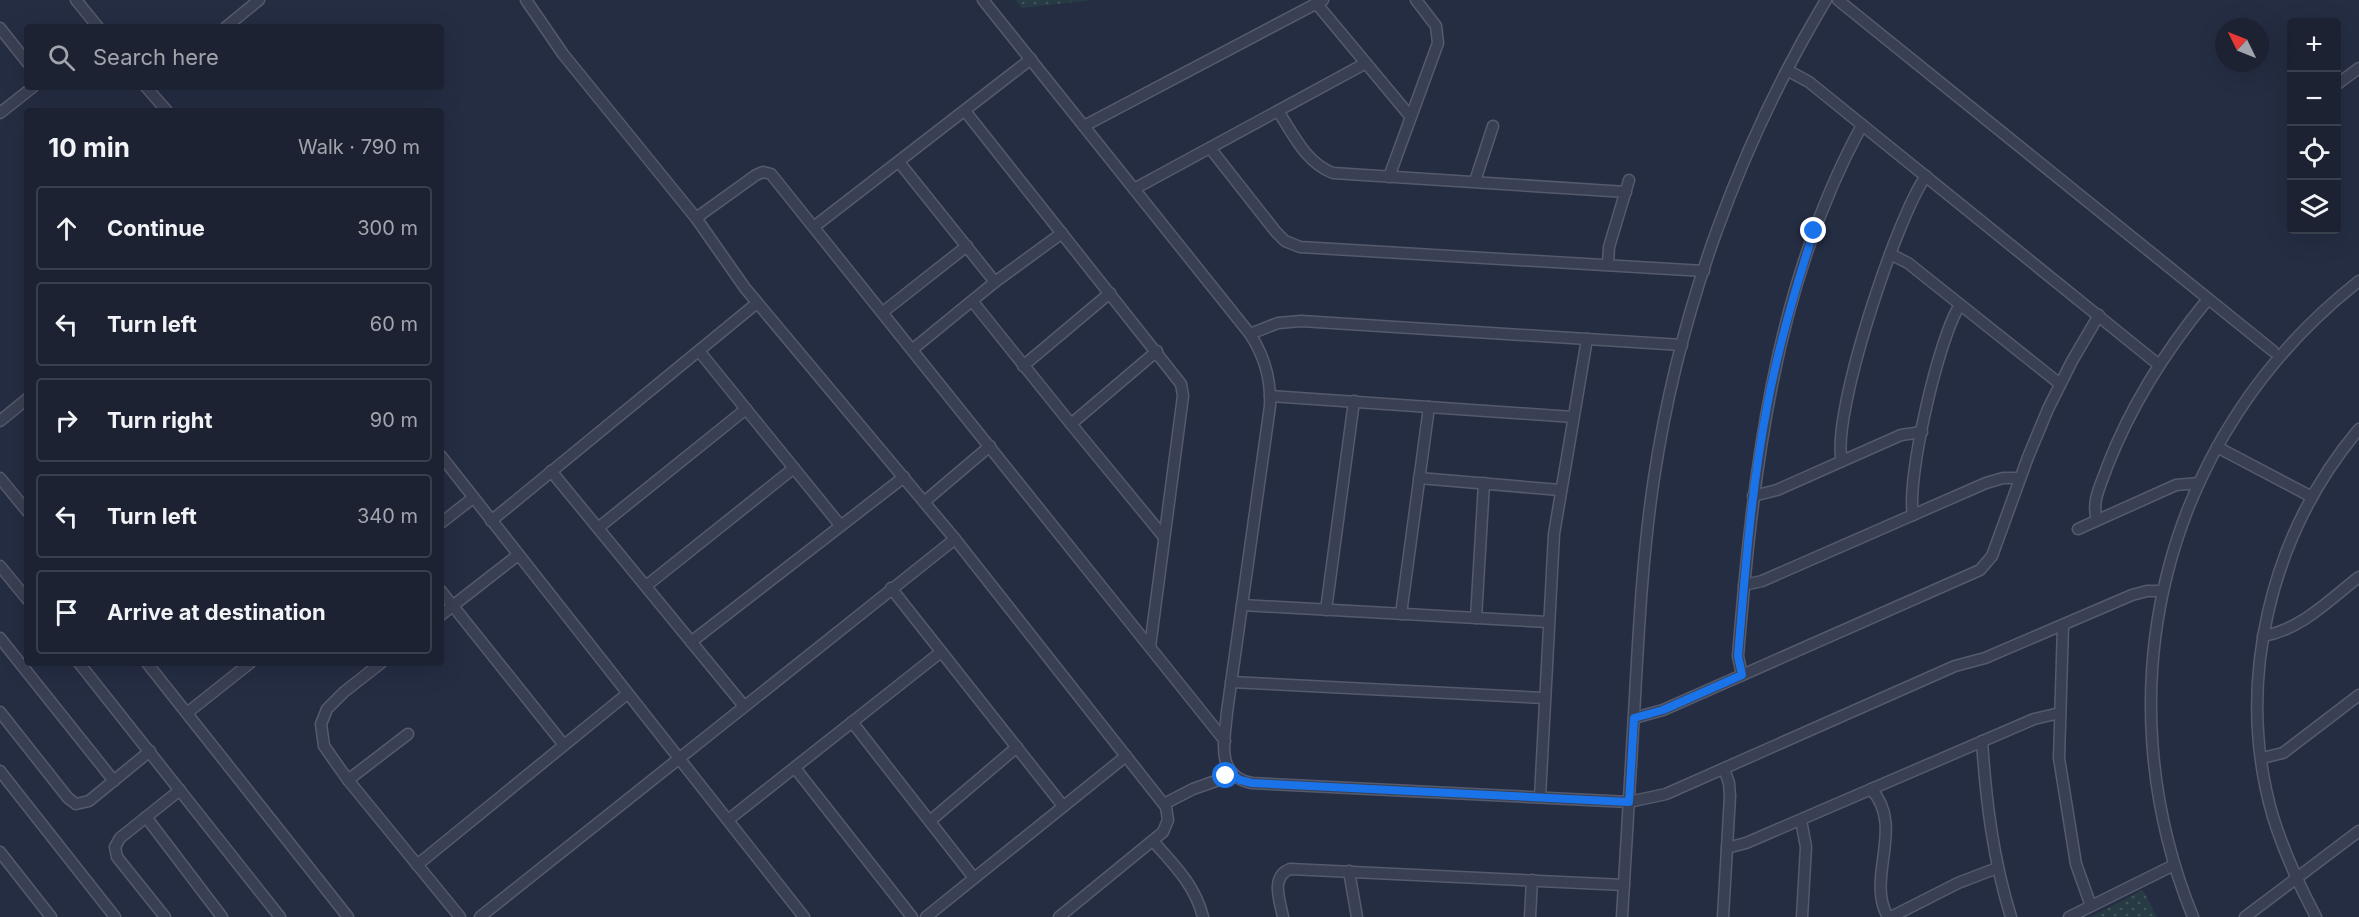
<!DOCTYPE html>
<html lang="en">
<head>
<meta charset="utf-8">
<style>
  body { margin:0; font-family:Inter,sans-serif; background:#252a3a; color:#f1f3f6 }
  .controls { position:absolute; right:18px; top:18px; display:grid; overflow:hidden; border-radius:6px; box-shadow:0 6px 24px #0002 }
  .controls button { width:54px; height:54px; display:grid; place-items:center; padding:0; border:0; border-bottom:2px solid #3a3f4d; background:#1c2232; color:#f1f3f6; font:30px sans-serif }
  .compass { position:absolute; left:2215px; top:18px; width:54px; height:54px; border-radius:50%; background:#1c2232; box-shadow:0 6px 24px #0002; rotate:313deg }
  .stop { position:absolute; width:18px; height:18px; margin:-14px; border:4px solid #1a73e8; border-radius:50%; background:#fff }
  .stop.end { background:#1a73e8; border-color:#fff; box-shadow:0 2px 6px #0008 }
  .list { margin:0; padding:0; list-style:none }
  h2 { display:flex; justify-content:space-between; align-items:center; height:78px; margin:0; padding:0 24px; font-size:26px }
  h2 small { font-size:20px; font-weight:400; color:#a0a4ac }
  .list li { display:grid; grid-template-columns:39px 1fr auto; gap:18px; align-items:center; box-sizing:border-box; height:84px; margin:0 12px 12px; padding:0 12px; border:2px solid #3a3f4d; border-radius:6px }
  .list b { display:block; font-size:22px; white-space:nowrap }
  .list em { font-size:20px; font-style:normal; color:#a0a4ac }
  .icon { flex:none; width:33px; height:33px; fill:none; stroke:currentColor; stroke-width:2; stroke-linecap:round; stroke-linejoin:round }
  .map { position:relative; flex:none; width:2359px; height:917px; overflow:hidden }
  .search { position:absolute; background:#1c2232; box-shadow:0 6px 24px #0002; left:24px; top:24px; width:420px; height:66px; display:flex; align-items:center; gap:15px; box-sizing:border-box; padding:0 21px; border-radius:6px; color:#a0a4ac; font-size:22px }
  .panel { position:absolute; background:#1c2232; box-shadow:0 6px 24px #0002; left:24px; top:108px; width:420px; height:558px; border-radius:6px }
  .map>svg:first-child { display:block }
</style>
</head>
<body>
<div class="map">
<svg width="2359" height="917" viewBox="0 0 2359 917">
  <defs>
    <pattern id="grass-dots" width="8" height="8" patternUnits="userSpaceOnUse" patternTransform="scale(1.5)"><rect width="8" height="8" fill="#273b44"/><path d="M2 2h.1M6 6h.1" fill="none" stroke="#44555e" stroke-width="1.8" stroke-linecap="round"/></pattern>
  </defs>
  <rect width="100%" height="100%" fill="#252d43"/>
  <g fill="url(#grass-dots)">
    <path d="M1015,0H1093L1022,8Z"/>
    <path d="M2143,890L2157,917H2090Z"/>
  </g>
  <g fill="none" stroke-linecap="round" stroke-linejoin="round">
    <defs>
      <g id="minor">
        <path d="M76,0L98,27"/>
        <path d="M526,0L563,54L696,218L745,288L955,539L1166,807L1168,820L1163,832L1059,917"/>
        <path d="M983,0L1250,334C1265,357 1271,379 1270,406L1227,712C1225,739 1214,776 1252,783L1629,802L1666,794L1955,666L1985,658L2132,595L2147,591H2162"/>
        <path d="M1838,0L2273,351"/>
        <path d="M1316,3L1410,116"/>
        <path d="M226,27L259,0"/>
        <path d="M0,28L27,62"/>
        <path d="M1787,70L1809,82L2159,365"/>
        <path d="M2336,85L2359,68"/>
        <path d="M146,87L167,111"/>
        <path d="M965,111L1181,384L1183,396L1150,647"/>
        <path d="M1278,111C1293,134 1306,163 1333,173L1626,192"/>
        <path d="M0,113L33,87"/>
        <path d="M1084,126L1323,0"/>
        <path d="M1210,148L1276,232L1285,241L1300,247L1704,271"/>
        <path d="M899,162L995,282"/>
        <path d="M1389,177L1438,43L1436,26L1416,0"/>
        <path d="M1475,181L1493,126"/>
        <path d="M1134,189L1366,63"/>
        <path d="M696,218L756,175L763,172L771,174L1225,741"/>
        <path d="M815,226L1031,59"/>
        <path d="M1890,254L1908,263L2060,384"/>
        <path d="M1608,264L1609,247L1629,180"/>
        <path d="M973,302L1071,424L1164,537"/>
        <path d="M883,312L967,246"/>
        <path d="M1250,334L1278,323L1301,321L1682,345"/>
        <path d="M913,349L995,282L1062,233"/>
        <path d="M699,351L840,525"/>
        <path d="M1023,366L1110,293"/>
        <path d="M1270,396L1573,417"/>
        <path d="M0,421L27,399"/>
        <path d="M1071,424L1157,351"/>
        <path d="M2217,447L2312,497"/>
        <path d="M441,456L804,917"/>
        <path d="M1842,461C1830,417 1897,216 1926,176"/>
        <path d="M551,471L744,706"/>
        <path d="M0,478L27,511"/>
        <path d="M1419,478L1560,490"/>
        <path d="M1753,496L1777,490L1901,435L1922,432"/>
        <path d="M924,502L990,446"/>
        <path d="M1913,515C1906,479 1939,336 1960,305"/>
        <path d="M2097,520C2091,501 2101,485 2107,467C2131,405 2166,350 2208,299"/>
        <path d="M491,521L757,303"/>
        <path d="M441,523L473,498"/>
        <path d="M598,528L746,409"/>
        <path d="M2078,529L2176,485L2199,483"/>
        <path d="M0,566L27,599"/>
        <path d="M1744,585L1762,581L1986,483L2003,478H2020"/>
        <path d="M646,586L794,468"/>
        <path d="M891,588L1063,806"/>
        <path d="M441,591L564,745"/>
        <path d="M1242,605L1548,622"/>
        <path d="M1326,610L1354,401"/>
        <path d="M1401,614L1429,407"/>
        <path d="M441,615L518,555"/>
        <path d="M1476,618L1484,483"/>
        <path d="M2063,625L2059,758L2076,864L2091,906"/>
        <path d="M2263,636C2301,630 2330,599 2359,577"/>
        <path d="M0,638L114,781"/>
        <path d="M691,642L904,477"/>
        <path d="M79,663L280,917"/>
        <path d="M147,663L348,917"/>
        <path d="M381,663L344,692L327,709L321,724L324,746L348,780L460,917"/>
        <path d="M1742,675L1738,656C1753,474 1773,288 1862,125"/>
        <path d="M1231,682L1544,698"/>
        <path d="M0,712L68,798L76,804L89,801L150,751"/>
        <path d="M187,713L250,663"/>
        <path d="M1634,718L1663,710L1980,570L1992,556L2028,457L2048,409L2072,361L2099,315"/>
        <path d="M852,722L974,878"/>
        <path d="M1982,741C1986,801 1993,859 2011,917"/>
        <path d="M2262,758L2283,753L2359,695"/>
        <path d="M795,768L912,917"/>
        <path d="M0,771L115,917"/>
        <path d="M348,780L408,734"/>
        <path d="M1871,789C1906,827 1865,878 1888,917"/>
        <path d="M1540,797L1554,534L1587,339"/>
        <path d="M1164,804L1193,789L1233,775"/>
        <path d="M146,817L222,917"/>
        <path d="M728,820L941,652"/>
        <path d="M1801,820L1806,847L1802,917"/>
        <path d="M930,821L1017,747"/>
        <path d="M1153,841C1174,865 1195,885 1203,917"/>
        <path d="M1727,848L1746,843L2034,719L2060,713"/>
        <path d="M0,852L51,917"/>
        <path d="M417,865L627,694"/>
        <path d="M1349,871L1357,917"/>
        <path d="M165,917L117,857L115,847L120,838L180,790"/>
        <path d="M480,917L955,539"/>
        <path d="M926,917L1126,756"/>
        <path d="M1283,917C1280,901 1270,877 1290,869L1624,885"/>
        <path d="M1530,917L1532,880"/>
        <path d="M1622,917C1626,844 1631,771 1635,697C1639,624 1643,551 1654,478C1679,311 1739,145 1826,0"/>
        <path d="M1723,917L1730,796L1729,783L1724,769"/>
        <path d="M1891,917L1958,883L1997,868"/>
        <path d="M2069,917L2174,865"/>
        <path d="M2193,917C2100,688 2164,434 2359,281"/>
        <path d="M2245,917L2359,831"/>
        <path d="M2316,917C2299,885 2284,852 2273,817C2234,683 2270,535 2359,429"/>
      </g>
    </defs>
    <use href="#minor" stroke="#555a6d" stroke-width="13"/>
    <use href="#minor" stroke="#3a4053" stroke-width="10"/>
  </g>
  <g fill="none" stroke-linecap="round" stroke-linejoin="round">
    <path stroke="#1a73e8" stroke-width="8" d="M1226,776L1233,775L1240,780L1252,783L1629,802L1634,718L1663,710L1742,675L1738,656C1745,573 1751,490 1767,407C1778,347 1795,289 1814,231"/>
  </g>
</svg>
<div class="controls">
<button>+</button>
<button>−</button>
<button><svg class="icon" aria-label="locate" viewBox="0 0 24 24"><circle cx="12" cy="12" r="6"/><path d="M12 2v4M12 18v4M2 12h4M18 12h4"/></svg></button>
<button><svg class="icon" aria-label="layers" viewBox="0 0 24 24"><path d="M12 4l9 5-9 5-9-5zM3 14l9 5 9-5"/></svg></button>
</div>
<svg class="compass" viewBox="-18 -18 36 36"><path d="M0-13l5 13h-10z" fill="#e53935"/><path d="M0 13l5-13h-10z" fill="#a0a4ac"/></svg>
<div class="stop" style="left:1226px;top:776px"></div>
<div class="stop end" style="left:1814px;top:231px"></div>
<div class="search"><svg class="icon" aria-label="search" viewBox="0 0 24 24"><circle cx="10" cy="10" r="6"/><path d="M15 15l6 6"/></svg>Search here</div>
<section class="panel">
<h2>10 min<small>Walk · 790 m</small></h2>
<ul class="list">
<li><svg class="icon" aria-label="ahead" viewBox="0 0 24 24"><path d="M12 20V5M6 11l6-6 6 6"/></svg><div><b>Continue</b></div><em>300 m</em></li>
<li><svg class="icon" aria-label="left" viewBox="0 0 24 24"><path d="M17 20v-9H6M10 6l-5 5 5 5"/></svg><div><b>Turn left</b></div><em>60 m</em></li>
<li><svg class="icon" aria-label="right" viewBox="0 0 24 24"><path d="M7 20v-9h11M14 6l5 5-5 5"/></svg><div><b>Turn right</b></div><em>90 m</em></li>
<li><svg class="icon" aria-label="left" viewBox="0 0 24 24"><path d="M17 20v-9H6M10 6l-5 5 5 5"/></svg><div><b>Turn left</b></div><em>340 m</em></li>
<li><svg class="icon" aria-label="arrive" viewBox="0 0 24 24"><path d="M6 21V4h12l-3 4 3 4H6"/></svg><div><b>Arrive at destination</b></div></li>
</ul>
</section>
</div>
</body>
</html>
